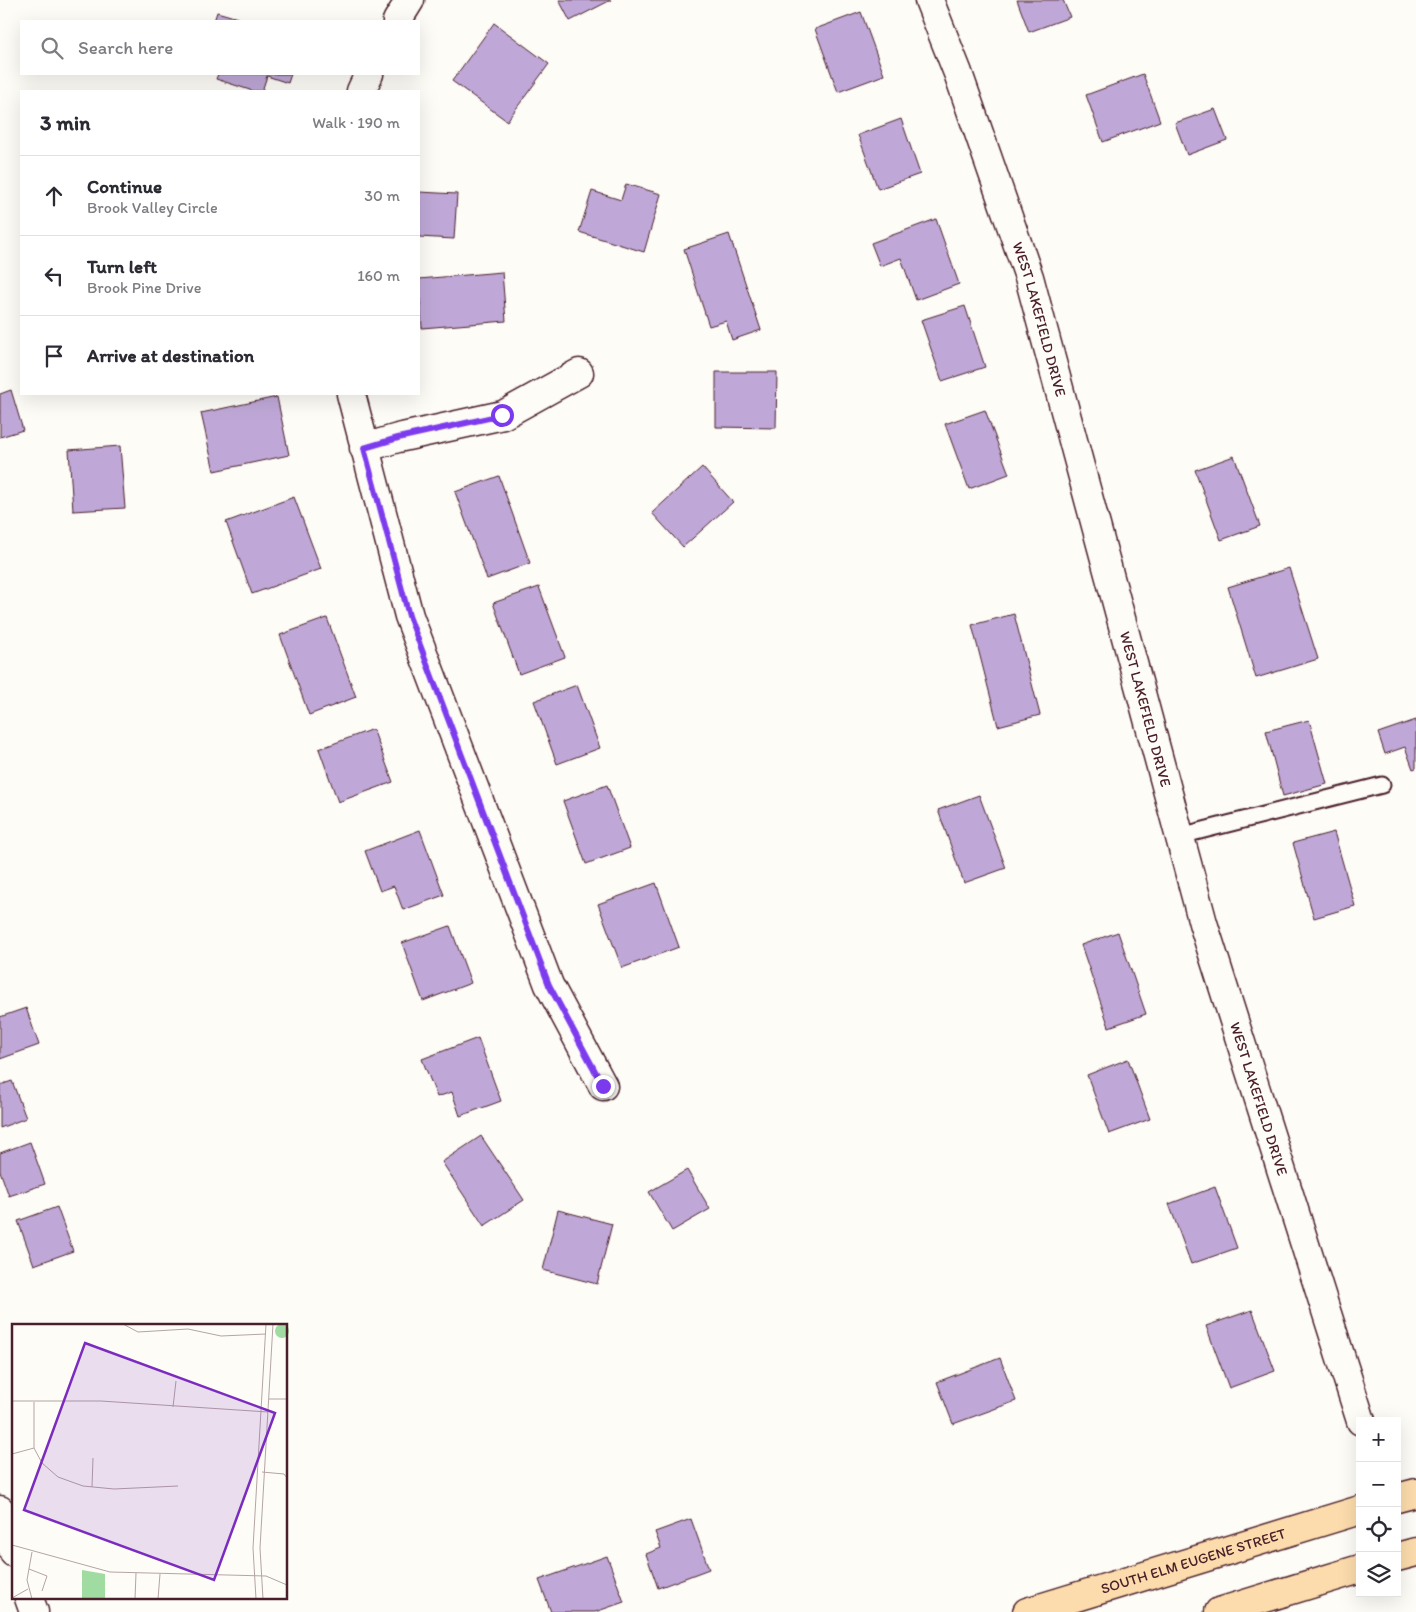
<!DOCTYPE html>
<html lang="en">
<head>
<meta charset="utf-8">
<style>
  body { margin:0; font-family:Itim,sans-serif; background:#f7f7f7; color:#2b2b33 }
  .controls { position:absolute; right:15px; bottom:15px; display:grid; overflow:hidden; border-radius:0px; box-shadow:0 5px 20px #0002 }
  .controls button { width:45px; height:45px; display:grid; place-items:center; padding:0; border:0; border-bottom:1px solid #e1e1e2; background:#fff; color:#2b2b33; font:25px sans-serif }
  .stop { position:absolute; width:15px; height:15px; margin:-11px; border:4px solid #7c3aed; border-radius:50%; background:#fff }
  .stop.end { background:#7c3aed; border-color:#fff; box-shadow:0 1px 5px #0008 }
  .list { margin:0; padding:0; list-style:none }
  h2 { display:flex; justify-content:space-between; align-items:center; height:65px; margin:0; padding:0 20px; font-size:21px }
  h2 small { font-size:16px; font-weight:400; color:#7c7c81 }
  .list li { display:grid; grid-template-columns:32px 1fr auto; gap:15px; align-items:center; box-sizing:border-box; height:80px; padding:0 20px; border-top:1px solid #e1e1e2 }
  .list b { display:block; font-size:19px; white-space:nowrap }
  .list p { margin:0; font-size:16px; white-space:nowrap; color:#7c7c81 }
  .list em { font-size:16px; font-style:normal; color:#7c7c81 }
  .icon { flex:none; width:28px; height:28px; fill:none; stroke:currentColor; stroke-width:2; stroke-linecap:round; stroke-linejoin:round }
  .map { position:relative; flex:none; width:1416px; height:1612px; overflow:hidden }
  .search { position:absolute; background:#fff; box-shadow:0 5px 20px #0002; left:20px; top:20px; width:400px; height:55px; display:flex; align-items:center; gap:12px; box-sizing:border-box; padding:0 18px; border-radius:0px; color:#7c7c81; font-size:19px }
  .panel { position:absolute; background:#fff; box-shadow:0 5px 20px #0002; left:20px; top:90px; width:400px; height:305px; border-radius:0px }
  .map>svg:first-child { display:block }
</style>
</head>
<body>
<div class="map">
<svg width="1416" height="1612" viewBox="0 0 1416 1612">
  <rect width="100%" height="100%" fill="#fdfcf7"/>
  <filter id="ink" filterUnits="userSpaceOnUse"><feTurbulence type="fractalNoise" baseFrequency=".02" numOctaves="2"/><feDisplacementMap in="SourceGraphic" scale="10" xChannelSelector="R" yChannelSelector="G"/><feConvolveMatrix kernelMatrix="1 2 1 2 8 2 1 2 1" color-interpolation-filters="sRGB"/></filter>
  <g filter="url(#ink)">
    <g fill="#bfa8d7" stroke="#4a1f2b">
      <path d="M559,0H611L570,21Z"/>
      <path d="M1017,0H1063L1070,17L1029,32Z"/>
      <path d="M217,12L248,21H214Z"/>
      <path d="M861,12L884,75L838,92L815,29Z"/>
      <path d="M494,23L549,64L507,121L452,81Z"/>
      <path d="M218,74H291L288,83L267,76L262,91H253L216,79Z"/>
      <path d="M1143,74L1160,121L1103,142L1086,95Z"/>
      <path d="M1215,109L1227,140L1187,155L1175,123Z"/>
      <path d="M901,119L920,174L878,189L858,135Z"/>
      <path d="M626,184L661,194L644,252L579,232L592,191L621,200Z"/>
      <path d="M419,192L457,194L454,239L419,237Z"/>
      <path d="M936,219L959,284L916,300L901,258L880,266L871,243Z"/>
      <path d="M729,234L761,330L732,340L726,321L709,326L684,249Z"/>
      <path d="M502,272L506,321L422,328L419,279Z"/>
      <path d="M965,306L985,367L942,381L921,320Z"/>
      <path d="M716,372H777L776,428L716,427Z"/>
      <path d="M11,390L23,430L0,437V394Z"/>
      <path d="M277,397L289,455L214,471L201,413Z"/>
      <path d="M985,410L1009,474L969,489L945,424Z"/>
      <path d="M120,446L125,508L73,511L69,450Z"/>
      <path d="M1234,456L1260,526L1221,540L1195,470Z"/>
      <path d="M702,467L733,502L683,547L652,513Z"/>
      <path d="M499,476L530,563L487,579L455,492Z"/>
      <path d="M294,497L321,569L252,594L226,522Z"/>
      <path d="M1289,568L1318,659L1256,678L1228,587Z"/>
      <path d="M539,587L565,657L519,674L493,603Z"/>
      <path d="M1014,614L1040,715L998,726L972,625Z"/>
      <path d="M327,618L356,697L309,715L280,635Z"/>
      <path d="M577,685L600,748L557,764L534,701Z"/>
      <path d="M1309,720L1327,784L1283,796L1266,731Z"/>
      <path d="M1416,720V768L1413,769L1405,747L1385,754L1378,733Z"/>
      <path d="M373,729L393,782L338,802L319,749Z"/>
      <path d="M607,785L630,848L586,864L563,801Z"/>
      <path d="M979,795L1006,868L964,883L938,810Z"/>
      <path d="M420,830L444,895L403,910L394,886L380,891L365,851Z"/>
      <path d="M1334,832L1355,906L1314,918L1293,843Z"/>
      <path d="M656,883L679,947L622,968L598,904Z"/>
      <path d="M450,926L471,983L423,1001L402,943Z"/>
      <path d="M1118,932L1146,1014L1109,1027L1081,945Z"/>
      <path d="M26,1008L39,1045L0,1059V1017Z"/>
      <path d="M478,1038L501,1101L460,1116L452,1092L437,1097L422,1059Z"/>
      <path d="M1128,1059L1150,1119L1109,1134L1087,1075Z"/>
      <path d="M12,1081L26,1118L0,1128V1085Z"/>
      <path d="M481,1136L524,1200L484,1226L442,1162Z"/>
      <path d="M30,1142L45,1184L9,1196L0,1171V1153Z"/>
      <path d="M687,1170L710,1209L672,1231L649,1192Z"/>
      <path d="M1215,1187L1237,1248L1191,1264L1169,1204Z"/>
      <path d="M57,1207L73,1251L34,1265L18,1221Z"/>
      <path d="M558,1210L612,1224L597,1284L543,1270Z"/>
      <path d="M1252,1310L1275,1371L1229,1388L1206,1326Z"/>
      <path d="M1000,1358L1016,1401L953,1424L937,1382Z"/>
      <path d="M691,1519L709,1569L658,1588L646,1554L661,1548L655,1532Z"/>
      <path d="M607,1556L624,1602L595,1612H551L539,1580Z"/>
    </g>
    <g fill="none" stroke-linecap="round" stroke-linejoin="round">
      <defs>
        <path id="lane" d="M1180,836L1382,785"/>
        <g id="street">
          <path id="s1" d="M929,0L958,73L1029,277L1203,923L1361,1421"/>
          <path d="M397,21L410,0"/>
          <path d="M361,91L369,74"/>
          <path d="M351,394L409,616L549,985L603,1086"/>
          <path d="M364,448L398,438L503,415L579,373"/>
        </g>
        <g id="secondary">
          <path d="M0,1510L14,1553"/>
          <path d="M29,1598L34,1612"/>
        </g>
        <g id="primary">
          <path d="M1397,1498L1416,1493"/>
          <path d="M1397,1557L1416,1552"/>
          <path id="s2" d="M1027,1612L1360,1510"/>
          <path d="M1219,1612L1360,1569"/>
        </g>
      </defs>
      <use href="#lane" stroke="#4a1f2b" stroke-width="19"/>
      <use href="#street" stroke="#4a1f2b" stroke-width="31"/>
      <use href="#secondary" stroke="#4a1f2b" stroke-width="31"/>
      <use href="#primary" stroke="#4a1f2b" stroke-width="31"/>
      <use href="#lane" stroke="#fdfcf7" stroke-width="15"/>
      <use href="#street" stroke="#fdfcf7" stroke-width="28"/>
      <use href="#secondary" stroke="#fdfcf7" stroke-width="28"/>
      <use href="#primary" stroke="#fcdcac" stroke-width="28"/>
    </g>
  </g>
  <g fill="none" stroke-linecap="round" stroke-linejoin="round" filter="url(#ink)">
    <path stroke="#7c3aed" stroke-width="6" d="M502,415L398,438L364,448L409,616L549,985L603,1086"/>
  </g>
  <g text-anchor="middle" stroke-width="4" stroke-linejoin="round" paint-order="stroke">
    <g font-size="15" fill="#4a1f2b" stroke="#fdfcf7">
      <text dy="5" stroke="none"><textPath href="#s1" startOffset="338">WEST LAKEFIELD DRIVE</textPath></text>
      <text dy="5" stroke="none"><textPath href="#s1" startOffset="742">WEST LAKEFIELD DRIVE</textPath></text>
      <text dy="5" stroke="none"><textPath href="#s1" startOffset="1148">WEST LAKEFIELD DRIVE</textPath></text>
      <text dy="5" stroke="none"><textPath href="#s2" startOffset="174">SOUTH ELM EUGENE STREET</textPath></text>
    </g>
  </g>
  <g transform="translate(12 1324)">
    <rect width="275" height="275" fill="#fdfcf7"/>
    <path d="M263 7a7 7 0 1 1 14 0a7 7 0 1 1-14 0ZM70,246L93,250V275H70Z" fill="#a0dba2"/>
    <path fill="none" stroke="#b5a4a5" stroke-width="1" d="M111,0L126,8L176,5L209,12L254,10M257,75H275M0,77H89L256,88M22,78V124L30,139L46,153L71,162L102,165L166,162M161,83L164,57M0,130L22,124M250,148L272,150L275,154M80,163L81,134M0,221L98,248L254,252L275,261M17,245L35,252L30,267M0,274L16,265M20,275L15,256L20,228M123,275L124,249M146,275L148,250M244,275L241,224L254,0M251,275L248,224L261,0"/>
    <path fill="#7b2cbf" fill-opacity="0.15" stroke="#7b2cbf" stroke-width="2.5" d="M73,19L263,89L202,256L12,186Z"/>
    <rect width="275" height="275" fill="none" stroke="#4a1f2b" stroke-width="2.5"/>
  </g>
</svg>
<div class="controls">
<button>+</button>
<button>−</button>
<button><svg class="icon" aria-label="locate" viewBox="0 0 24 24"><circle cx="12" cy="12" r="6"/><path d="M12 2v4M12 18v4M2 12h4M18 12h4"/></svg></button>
<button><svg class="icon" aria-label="layers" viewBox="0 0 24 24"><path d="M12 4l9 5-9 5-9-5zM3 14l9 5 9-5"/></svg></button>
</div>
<div class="stop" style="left:502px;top:415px"></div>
<div class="stop end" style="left:603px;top:1086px"></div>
<div class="search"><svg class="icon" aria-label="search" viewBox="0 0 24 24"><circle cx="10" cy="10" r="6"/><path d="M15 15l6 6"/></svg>Search here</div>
<section class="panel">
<h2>3 min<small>Walk · 190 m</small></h2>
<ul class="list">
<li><svg class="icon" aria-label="ahead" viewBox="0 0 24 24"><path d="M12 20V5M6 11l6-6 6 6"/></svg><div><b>Continue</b><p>Brook Valley Circle</p></div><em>30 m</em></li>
<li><svg class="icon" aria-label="left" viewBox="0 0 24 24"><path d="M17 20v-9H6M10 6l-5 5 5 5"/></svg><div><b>Turn left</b><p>Brook Pine Drive</p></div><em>160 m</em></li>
<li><svg class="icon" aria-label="arrive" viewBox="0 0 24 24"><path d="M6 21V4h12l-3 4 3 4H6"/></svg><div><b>Arrive at destination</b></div></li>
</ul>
</section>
</div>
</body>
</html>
